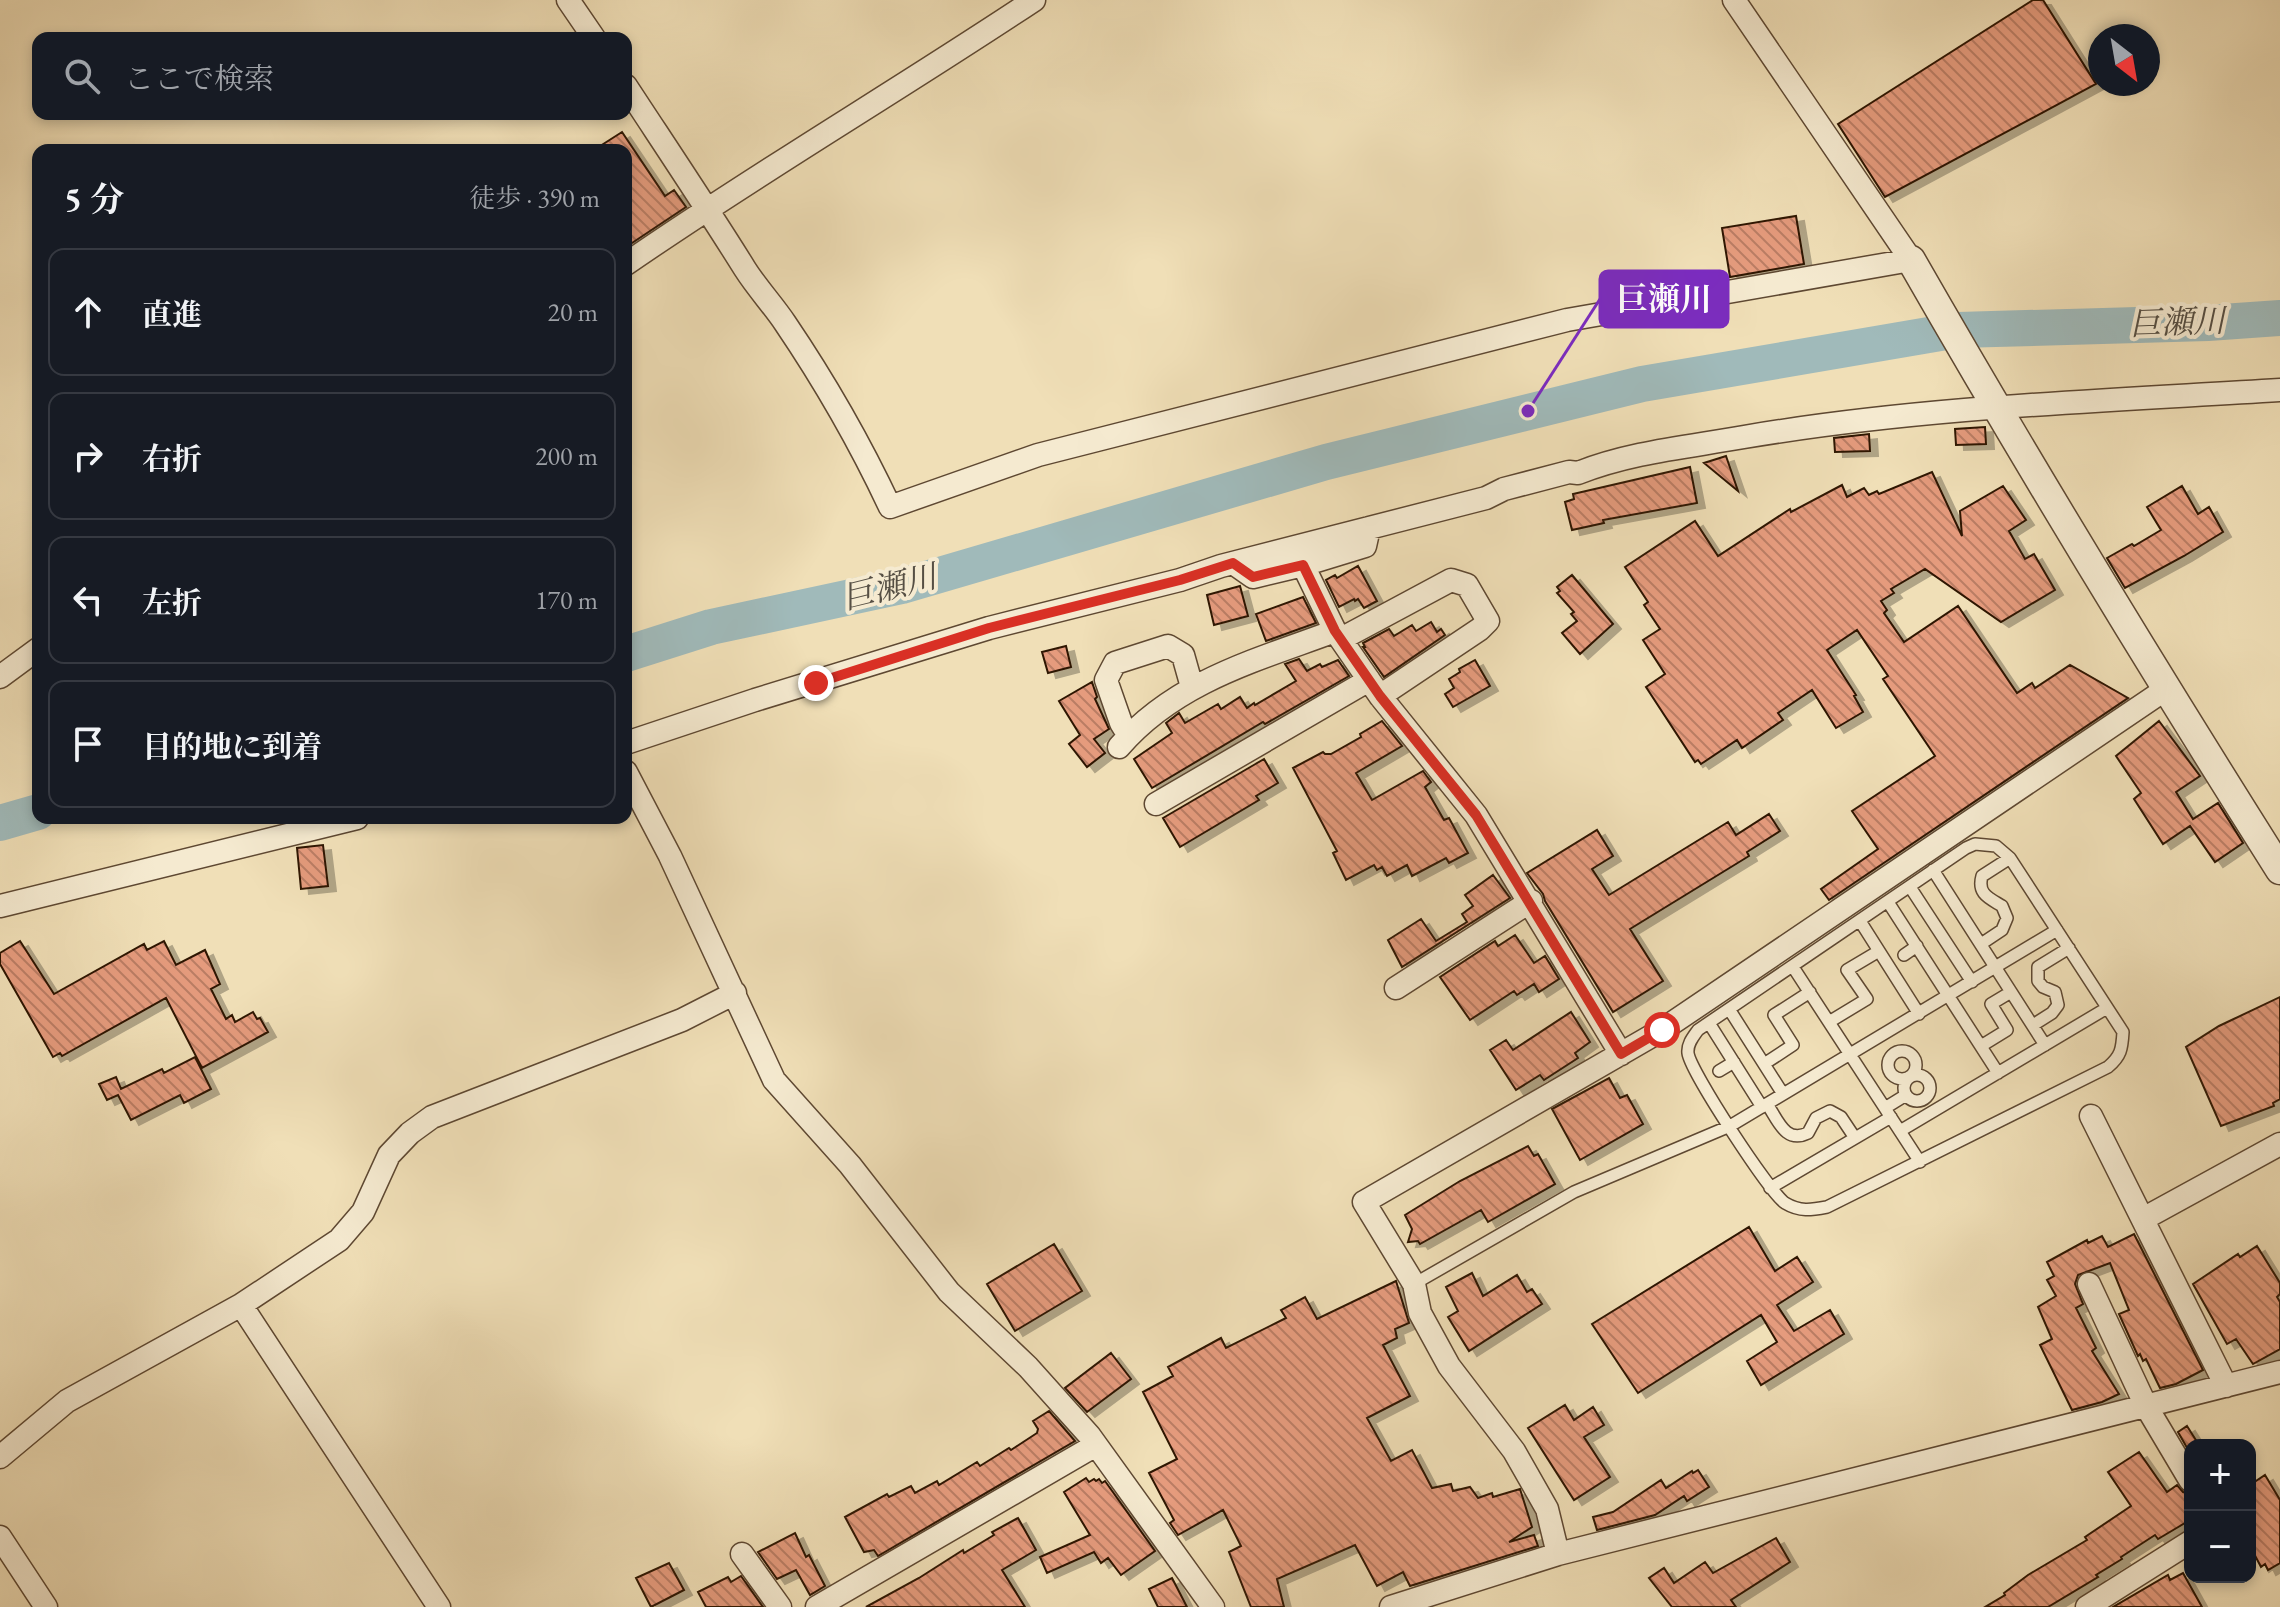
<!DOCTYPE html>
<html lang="ja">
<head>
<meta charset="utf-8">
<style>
	:root { --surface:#171b24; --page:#242831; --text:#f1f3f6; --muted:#9ea1a6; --line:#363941 }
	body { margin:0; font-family:"EB Garamond","Noto Serif JP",serif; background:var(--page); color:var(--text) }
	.controls { position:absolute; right:24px; bottom:24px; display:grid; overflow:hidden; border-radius:16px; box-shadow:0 4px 12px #0003 }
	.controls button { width:72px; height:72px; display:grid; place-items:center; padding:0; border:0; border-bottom:2px solid var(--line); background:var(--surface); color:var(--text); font:40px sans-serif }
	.compass { position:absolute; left:2088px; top:24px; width:72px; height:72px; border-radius:50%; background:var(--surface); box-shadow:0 4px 12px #0003; rotate:149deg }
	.stop { position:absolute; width:24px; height:24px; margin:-18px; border:6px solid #d93025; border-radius:50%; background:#fff }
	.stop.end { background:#d93025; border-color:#fff; box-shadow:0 2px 8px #0008 }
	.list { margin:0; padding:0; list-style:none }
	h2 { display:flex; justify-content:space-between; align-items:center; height:104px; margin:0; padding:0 32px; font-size:34px }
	h2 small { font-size:26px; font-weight:400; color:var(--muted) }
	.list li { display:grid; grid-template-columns:52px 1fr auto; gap:24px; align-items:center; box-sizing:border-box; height:128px; margin:0 16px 16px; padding:0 16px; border:2px solid var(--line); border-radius:16px }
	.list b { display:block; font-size:30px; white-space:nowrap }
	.list em { font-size:26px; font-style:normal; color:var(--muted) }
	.icon { flex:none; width:44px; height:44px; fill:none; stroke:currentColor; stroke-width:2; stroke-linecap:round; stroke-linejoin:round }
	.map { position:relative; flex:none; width:2280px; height:1607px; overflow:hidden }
	.search { position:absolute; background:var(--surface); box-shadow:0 4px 12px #0003; left:32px; top:32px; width:600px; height:88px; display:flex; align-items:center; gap:20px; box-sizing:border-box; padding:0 28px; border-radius:16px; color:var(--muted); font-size:30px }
	.panel { position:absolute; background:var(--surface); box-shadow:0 4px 12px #0003; left:32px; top:144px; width:600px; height:680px; border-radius:16px }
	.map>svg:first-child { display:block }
</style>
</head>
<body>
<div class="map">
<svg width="2280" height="1607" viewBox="0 0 2280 1607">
	<defs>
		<pattern id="building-back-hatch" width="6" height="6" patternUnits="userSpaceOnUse" patternTransform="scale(2)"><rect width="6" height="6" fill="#e59b7d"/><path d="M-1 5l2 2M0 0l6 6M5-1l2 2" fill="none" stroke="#ba7d64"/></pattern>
		<filter id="shadow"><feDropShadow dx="8" dy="5" stdDeviation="0" flood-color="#0004"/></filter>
	</defs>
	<rect width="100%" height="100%" fill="#f0dfb7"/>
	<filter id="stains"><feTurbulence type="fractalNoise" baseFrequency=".0025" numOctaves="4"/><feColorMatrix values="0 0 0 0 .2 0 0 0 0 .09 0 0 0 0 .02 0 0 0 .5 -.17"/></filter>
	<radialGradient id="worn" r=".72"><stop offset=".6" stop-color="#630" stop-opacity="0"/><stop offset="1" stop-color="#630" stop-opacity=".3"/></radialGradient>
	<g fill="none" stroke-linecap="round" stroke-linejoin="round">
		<path stroke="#a0baba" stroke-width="36" d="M626,654L711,627L902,586L1326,462L1642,384L1958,330L2208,323L2280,318
			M0,823L38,812"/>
	</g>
	<path fill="url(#building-back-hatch)" stroke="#2e1505" stroke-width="2" filter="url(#shadow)" d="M2033,0H2043L2096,84L1885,197L1838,124Z
		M622,132L665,196L674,190L686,207L626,247V150H594Z
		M1796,216L1804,264L1730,277L1722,228Z
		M1985,427L1986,444L1956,445L1955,429Z
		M1869,434L1870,451L1835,452L1834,438Z
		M1726,456L1738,491L1704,463Z
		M1690,467L1697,503L1603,520L1604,523L1572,530L1565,502L1574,499L1573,494Z
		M1932,472L1962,536L1960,511L2003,486L2026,520L2009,531L2025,559L2034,554L2055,590L2001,622L1925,569L1891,589L1894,593L1881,601L1887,610L1884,613L1904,642L1958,606L2017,693L2032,683L2035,688L2070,665L2128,698L1829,900L1821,889L1878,849L1852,811L1935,756L1883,679L1888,676L1857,630L1827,650L1856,695L1854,696L1863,712L1836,728L1812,690L1778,713L1783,720L1742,748L1737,740L1701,764L1698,760L1695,762L1646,687L1665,674L1643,640L1660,629L1644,605L1648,602L1625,567L1695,521L1718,556L1790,509L1791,512L1842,485L1847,497L1864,488L1869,495L1877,491L1879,494Z
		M2182,486L2198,514L2209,507L2223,532L2184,556L2125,588L2107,558L2132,544L2134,546L2161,530L2147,507Z
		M1358,566L1377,601L1364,608L1358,599L1355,601L1354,599L1339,607L1326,580L1335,575L1337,578Z
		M1572,575L1613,624L1580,654L1562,633L1577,621L1571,614L1574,612L1557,593L1560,591L1557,587Z
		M1240,586L1248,616L1214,625L1207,595Z
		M1303,597L1316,623L1266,641L1256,614Z
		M1431,622L1437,632L1441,629L1445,635L1384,677L1363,647H1365L1363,643L1389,629L1394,636L1412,625L1416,631Z
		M1066,646L1071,667L1048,673L1042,652Z
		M1299,659L1307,671L1320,664L1322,667L1338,660L1349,676L1265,724L1263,722L1152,788L1134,759L1172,733L1166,723L1179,713L1185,723L1218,704L1221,709L1240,697L1247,708L1254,703L1255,705L1296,681L1285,664Z
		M1475,660L1490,686L1453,707L1445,694L1454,688L1449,679L1460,672L1459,669Z
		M1092,682L1097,697L1095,699L1109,729L1094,739L1105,753L1087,767L1069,744L1080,735L1059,701Z
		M1382,721L1402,746L1356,773L1372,800L1423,771L1431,782L1425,787L1444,820L1449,818L1468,853L1449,863L1446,858L1412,876L1407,865L1387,876L1382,867L1377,870L1374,865L1346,880L1333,853L1337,851L1293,768L1323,752L1325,754H1331L1361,737L1360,734Z
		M2159,721L2200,776L2176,792L2193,819L2218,803L2243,843L2215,862L2190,826L2163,844L2134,799L2141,793L2116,756Z
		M1264,759L1278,783L1256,796L1259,800L1180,847L1163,818Z
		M1769,814L1780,831L1747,852L1749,856L1630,929L1663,981L1613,1012L1545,901L1543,894L1527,873L1597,830L1613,856L1592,869L1609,895L1728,822L1736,835Z
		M323,845L328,886L301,889L297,848Z
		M1493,875L1510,898L1402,967L1388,940L1421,919L1436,941L1467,922L1462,914L1473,906L1465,895Z
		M1515,935L1534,963L1545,956L1559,979L1539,992L1534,984L1517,995L1514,991L1470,1020L1440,977L1495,941L1498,946Z
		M20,941L54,994L144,944L147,950L164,941L176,965L205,950L220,984L211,989L226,1019L232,1015L235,1022L253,1012L257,1019L260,1018L268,1032L202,1068L166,998L62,1056L60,1053L53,1057L0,964V953Z
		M2280,997V1099L2273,1103L2274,1106L2221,1126L2186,1047L2219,1026Z
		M1571,1012L1590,1042L1575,1053L1578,1058L1544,1080L1540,1075L1516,1090L1490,1050L1506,1040L1513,1050Z
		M195,1057L211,1089L184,1103L180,1095L131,1120L118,1095L107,1100L99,1084L116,1077L121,1089L162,1069L164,1073Z
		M1609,1078L1620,1098L1627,1095L1643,1124L1580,1160L1552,1109Z
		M1528,1146L1534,1156L1538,1154L1555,1184L1488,1222L1481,1210L1420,1244L1418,1241L1408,1242L1412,1229L1405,1215L1460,1181Z
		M1749,1227L1775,1271L1797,1257L1813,1282L1777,1305L1794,1331L1830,1310L1844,1334L1761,1385L1747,1361L1777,1342L1761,1315L1638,1393L1592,1324Z
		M2134,1234L2203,1370L2176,1384L2160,1388L2146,1359L2143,1361L2140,1354L2138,1356L2119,1314L2129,1310L2110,1263L2078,1275L2075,1284L2083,1304L2076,1308L2096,1348L2092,1351L2119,1394L2102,1402L2072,1410L2040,1345L2052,1339L2038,1307L2056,1296L2047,1280L2054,1276L2047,1262L2087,1240L2088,1243L2102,1236L2108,1247Z
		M1054,1244L1082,1291L1015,1331L987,1284Z
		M2257,1246L2280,1283V1294L2277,1297L2280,1302V1349L2253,1364L2236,1339L2227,1344L2193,1284L2238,1254L2240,1257Z
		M1472,1273L1483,1296L1517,1275L1527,1292L1532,1289L1542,1304L1469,1351L1448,1317L1458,1311L1446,1287Z
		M1396,1281L1409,1323L1395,1329L1397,1338L1383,1345L1410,1396L1367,1418L1391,1461L1412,1450L1432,1488L1451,1484L1453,1491L1470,1487L1478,1498L1492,1493L1493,1497L1520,1489L1532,1527L1509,1542L1534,1535L1538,1546L1410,1586L1403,1572L1377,1586L1355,1545L1277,1579L1284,1607H1251L1229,1552L1241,1546L1223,1510L1178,1535L1170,1523L1174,1520L1149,1473L1177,1459L1143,1392L1173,1376L1168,1367L1221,1338L1226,1348L1286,1318L1281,1310L1305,1297L1317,1319Z
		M1111,1353L1131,1379L1087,1412L1065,1388Z
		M1565,1405L1574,1420L1593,1407L1604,1425L1584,1437L1610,1477L1574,1500L1528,1428Z
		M1049,1411L1075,1441L878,1556L874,1550L864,1552L845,1517L887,1494L889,1497L911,1486L915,1493L937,1481L939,1485L977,1462L980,1466L1009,1448L1011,1450L1037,1433L1038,1429L1033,1421Z
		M2187,1426L2199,1445H2190V1453L2178,1432Z
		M2139,1452L2167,1492L2177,1485L2183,1492L2190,1494V1520L2158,1539L2155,1535L2121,1557L2122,1559L2096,1575L2098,1577L2048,1607H1985L2005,1595L2004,1593L2028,1575L2087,1540L2085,1537L2131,1506L2108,1472Z
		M1698,1470L1709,1487L1687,1501L1684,1496L1655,1515L1597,1530L1593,1517L1613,1512L1661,1480L1666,1488L1692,1471L1693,1473Z
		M2265,1475L2280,1500V1563L2268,1570L2265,1564L2261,1567L2250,1546V1485Z
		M1086,1478L1089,1482L1094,1479L1096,1481L1099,1479L1102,1483L1105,1481L1155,1551L1121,1575L1108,1558L1101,1563L1094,1552L1047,1573L1040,1557L1090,1535L1064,1492Z
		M1018,1518L1036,1550L1002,1570L1025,1607H866L919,1578L963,1550L964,1553L994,1535L992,1532Z
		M795,1533L806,1557L809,1555L825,1586L810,1595L796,1570L777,1579L758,1552Z
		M1776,1538L1790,1562L1731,1600L1736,1607H1672L1649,1578L1664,1568L1674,1583L1705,1562L1713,1573Z
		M669,1563L684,1590L651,1607L636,1578Z
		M2183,1573L2202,1607H2113L2168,1575L2170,1580Z
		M741,1576L763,1607H706L698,1592L728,1577L731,1582Z
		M1172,1578L1187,1607H1158L1149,1589Z"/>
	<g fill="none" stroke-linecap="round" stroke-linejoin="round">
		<g stroke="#5e4832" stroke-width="14">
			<path id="service" d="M1975,844L1996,846L2010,858L2123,1032C2122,1049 2121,1056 2108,1067L1827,1207C1811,1210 1800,1212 1785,1203C1770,1193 1690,1071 1688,1053C1687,1044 1693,1037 1698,1030L1966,848Z
				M1933,870L2045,1045
				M1910,887L1972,982
				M1888,902L1998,1073
				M1860,921L1919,1014
				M1981,944L2002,930L2007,918L2002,906C1989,898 1977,894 1982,876L2010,858
				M1904,955L1917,946
				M1793,967L1920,1162
				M1729,1009L1783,1094
				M1829,1022L1867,999L1847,970L1879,951
				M1709,1023L1762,1107
				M2033,1025L2052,1013L2058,1005L2055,992L2043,987L2038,981V967L2069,948
				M1981,1046L2007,1030L1991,1004L2011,992
				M1888 1065a14 14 0 1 1 28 0a14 14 0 1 1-28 0Z
				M1764,1064L1793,1045L1774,1015L1810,992
				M1719,1071L1734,1062
				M1904 1088a13 13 0 1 1 26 0a13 13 0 1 1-26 0Z
				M1767,1104C1778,1120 1785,1144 1808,1133L1816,1118L1830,1111L1841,1117L1855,1138
				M1885,1108L1906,1095
				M1900,1131L2107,1008
				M1770,1188L1891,1117
				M1414,1284L1574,1192L1730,1126L2057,930"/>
		</g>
		<g stroke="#5e4832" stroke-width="25">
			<path id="minor" d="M568,0L594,38
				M626,86C666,147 707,208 745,269C757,288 773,305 785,323C825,382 860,443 890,507L1038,455L1567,320L1911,260L1734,0
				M626,264C759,172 899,90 1034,0
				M1233,563L1253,577L1303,565L1335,631L1380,696L1476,815L1621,1054
				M1303,565L1365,546L1369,528
				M1341,639L1451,580L1467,585L1488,621L1480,629L1380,696
				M0,677L38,649
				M1129,736L1121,723L1106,680L1115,663L1168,646L1183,655L1192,687
				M626,743L755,700L989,628L1180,580L1221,566L1486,498L1504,489L1569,472L1578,473C1631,452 1688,447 1744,437C1921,407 2101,401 2280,390
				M1119,747C1176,681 1257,660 1335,631
				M626,772L670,856L774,1080L850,1165L949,1292L1028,1367L1089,1435L1213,1607
				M1156,804L1369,680
				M0,906L357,818
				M1396,988L1531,901
				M2091,1116L2226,1386
				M2143,1219L2280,1144
				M2089,1284L2146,1406L2190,1480
				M241,1305L339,1240L363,1212L389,1155L410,1133L432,1117L682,1020L735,993
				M0,1457L67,1401L241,1305L439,1607
				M0,1537L46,1607
				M742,1554L780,1607
				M1558,1554L1547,1509L1514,1451L1449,1366L1420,1313L1414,1284L1364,1202L1662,1030L2166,689
				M817,1607L1096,1445
				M1391,1607L1558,1554L2280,1372
				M2087,1607L2190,1542"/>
		</g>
		<g stroke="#5e4832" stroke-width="31">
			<path id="tertiary" d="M1911,260C2029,466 2153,669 2280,870"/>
		</g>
		<use href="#service" stroke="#f5ead0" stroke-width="11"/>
		<use href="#minor" stroke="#f5ead0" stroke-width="22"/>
		<use href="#tertiary" stroke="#f5ead0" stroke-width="28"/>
	</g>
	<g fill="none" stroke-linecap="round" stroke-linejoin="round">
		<path stroke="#d93025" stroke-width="10" d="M816,683L989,628L1180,580L1233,563L1253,577L1303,565L1335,631L1380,696L1476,815L1621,1054L1662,1030"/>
	</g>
	<g text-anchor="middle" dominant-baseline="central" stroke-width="8" stroke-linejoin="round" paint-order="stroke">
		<g font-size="32" font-style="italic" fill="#564f44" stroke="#f5ead0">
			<text transform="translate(2177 322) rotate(-2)">巨瀬川</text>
			<text transform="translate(889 587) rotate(-14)">巨瀬川</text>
		</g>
	</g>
	<path fill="none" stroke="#7b2cbf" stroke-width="3" d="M1528 411L1600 299"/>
	<circle fill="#7b2cbf" stroke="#f5ead0" stroke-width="3" cx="1528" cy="411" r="8"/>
	<rect fill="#7b2cbf" stroke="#7b2cbf" stroke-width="3" x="1600" y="271" width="128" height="56" rx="8"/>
	<g font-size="32" text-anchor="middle" font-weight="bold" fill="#fff">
		<text x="1664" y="310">巨瀬川</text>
	</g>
	<rect width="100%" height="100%" filter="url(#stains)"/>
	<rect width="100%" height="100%" fill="url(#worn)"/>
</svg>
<div class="controls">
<button>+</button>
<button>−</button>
</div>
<svg class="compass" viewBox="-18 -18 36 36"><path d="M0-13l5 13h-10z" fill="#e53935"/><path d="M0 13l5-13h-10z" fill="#9ea1a6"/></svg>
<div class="stop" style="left:1662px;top:1030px"></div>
<div class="stop end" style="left:816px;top:683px"></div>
<div class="search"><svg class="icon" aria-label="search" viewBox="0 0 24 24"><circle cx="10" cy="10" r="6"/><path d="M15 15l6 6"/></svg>ここで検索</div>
<section class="panel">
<h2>5 分<small>徒歩 · 390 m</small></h2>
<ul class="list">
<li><svg class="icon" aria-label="ahead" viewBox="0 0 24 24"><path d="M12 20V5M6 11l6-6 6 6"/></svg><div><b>直進</b></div><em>20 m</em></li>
<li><svg class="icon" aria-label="right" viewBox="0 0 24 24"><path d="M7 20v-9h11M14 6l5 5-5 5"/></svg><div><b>右折</b></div><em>200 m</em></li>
<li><svg class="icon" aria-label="left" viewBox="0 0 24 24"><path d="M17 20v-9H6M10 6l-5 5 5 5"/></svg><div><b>左折</b></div><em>170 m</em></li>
<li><svg class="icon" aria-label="arrive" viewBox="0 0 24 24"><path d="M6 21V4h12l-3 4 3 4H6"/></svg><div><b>目的地に到着</b></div></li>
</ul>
</section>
</div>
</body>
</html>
